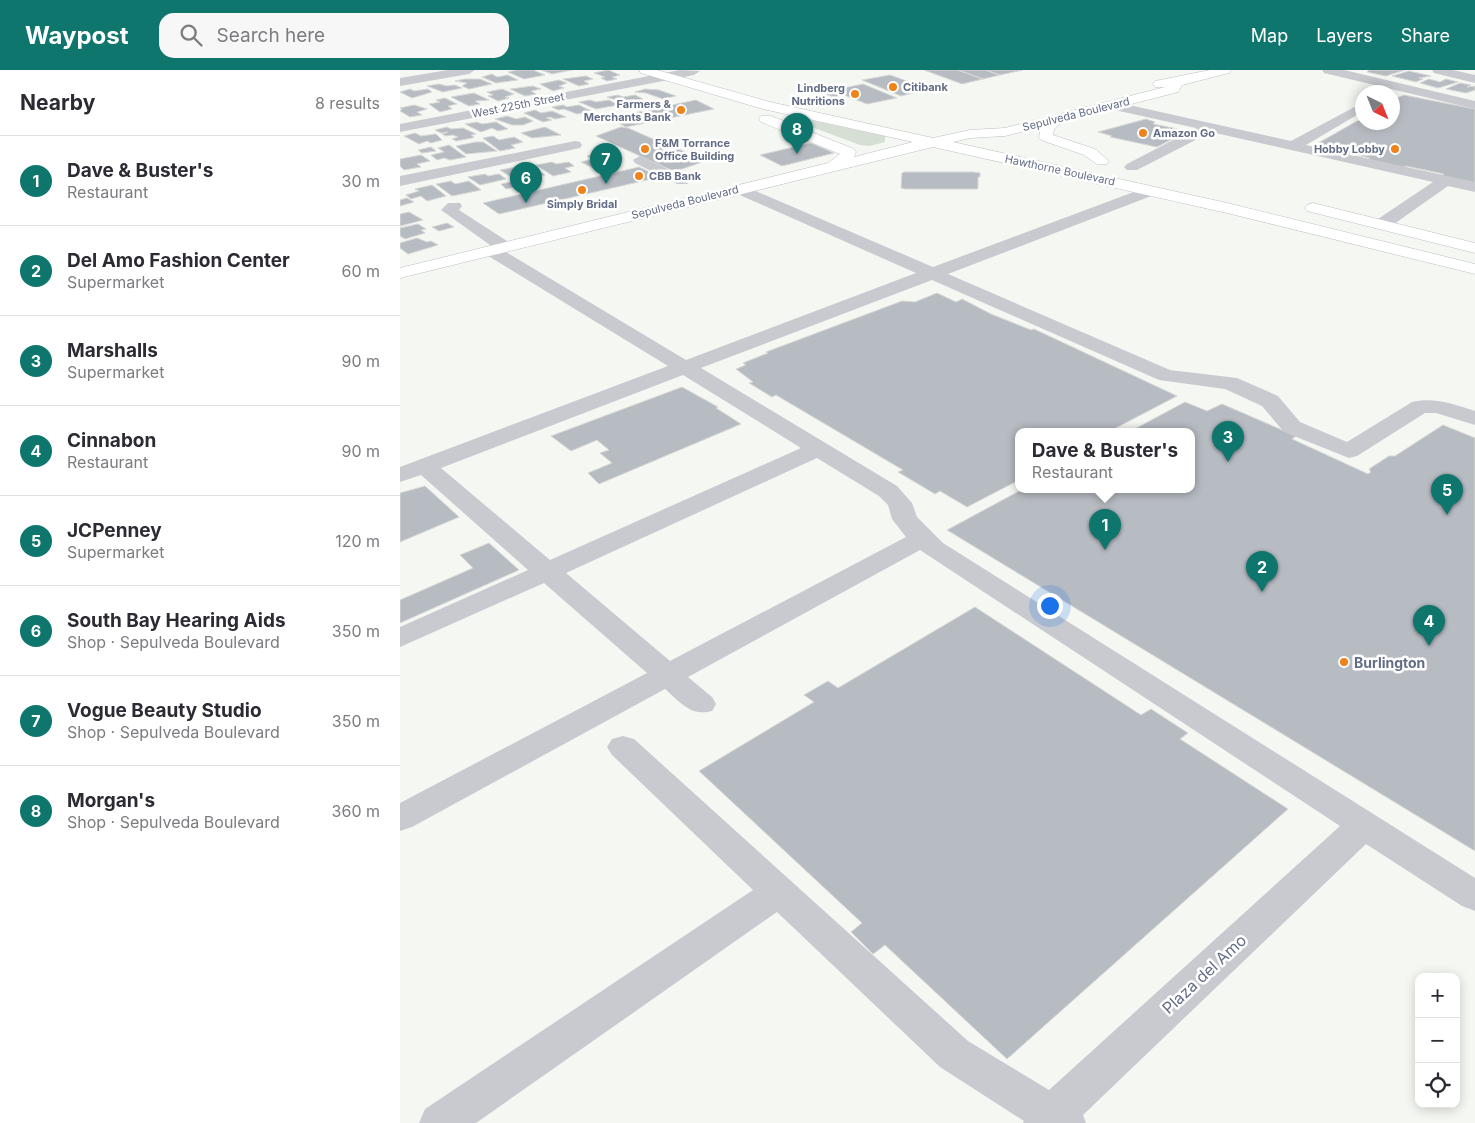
<!DOCTYPE html>
<html lang="en">
<head>
<meta charset="utf-8">
<style>
	:root { --surface:#fff; --page:#f7f7f7; --text:#2b2b33; --muted:#7c7c81; --line:#e1e1e2; --accent:#0f766e }
	body { margin:0; font-family:Inter,sans-serif; background:var(--page); color:var(--text) }
	.controls { position:absolute; right:15px; bottom:15px; display:grid; overflow:hidden; border-radius:10px; box-shadow:0 2px 12px #0003 }
	.controls button { width:45px; height:45px; display:grid; place-items:center; padding:0; border:0; border-bottom:1px solid var(--line); background:var(--surface); color:var(--text); font:25px sans-serif }
	.compass { position:absolute; left:955px; top:15px; width:45px; height:45px; border-radius:50%; background:var(--surface); box-shadow:0 2px 12px #0003; rotate:137deg }
	.you { position:absolute; left:649px; top:535px; width:18px; height:18px; margin:-12px; border:4px solid #fff; border-radius:50%; background:#1a73e8; box-shadow:0 0 0 8px #1a73e833 }
	.badge { display:grid; place-items:center; width:32px; height:32px; border-radius:50%; background:var(--accent); color:#fff; font-size:16px; font-weight:700 }
	.pin { position:absolute; translate:-50% -41px; filter:drop-shadow(0 1px 2px #0008) }
	.pin::after { content:''; position:absolute; top:26px; width:18px; height:15px; background:inherit; clip-path:polygon(0 0,100% 0,50% 100%) }
	.popup { position:absolute; left:615px; top:358px; width:180px; height:65px; box-sizing:border-box; display:grid; place-content:center; border-radius:10px; background:var(--surface); filter:drop-shadow(0 1px 4px #0005); font-size:16px; white-space:nowrap; color:var(--muted) }
	.popup b { font-size:19px; color:var(--text) }
	.popup::after { content:''; position:absolute; left:50%; top:100%; margin-left:-10px; border:10px solid transparent; border-top-color:var(--surface) }
	.list { margin:0; padding:0; list-style:none }
	h2 { display:flex; justify-content:space-between; align-items:center; height:65px; margin:0; padding:0 20px; font-size:21px }
	h2 small { font-size:16px; font-weight:400; color:var(--muted) }
	.list li { display:grid; grid-template-columns:32px 1fr auto; gap:15px; align-items:center; box-sizing:border-box; height:90px; padding:0 20px; border-top:1px solid var(--line) }
	.list b { display:block; font-size:19px; white-space:nowrap }
	.list p { margin:0; font-size:16px; white-space:nowrap; color:var(--muted) }
	.list em { font-size:16px; font-style:normal; color:var(--muted) }
	.icon { flex:none; width:28px; height:28px; fill:none; stroke:currentColor; stroke-width:2; stroke-linecap:round; stroke-linejoin:round }
	.map { position:relative; flex:none; width:1075px; height:1053px; overflow:hidden }
	header { display:flex; align-items:center; gap:30px; box-sizing:border-box; height:70px; padding:0 25px; background:var(--accent); color:#fff }
	header strong { font-size:24px }
	nav { display:flex; gap:28px; margin-inline-start:auto; font-size:18px }
	.search { width:350px; height:45px; background:var(--page); display:flex; align-items:center; gap:12px; box-sizing:border-box; padding:0 18px; border-radius:15px; color:var(--muted); font-size:19px }
	main { display:flex }
	aside { flex:1; background:var(--surface) }
	.map>svg:first-child { display:block }
</style>
</head>
<body>
<header>
<strong>Waypost</strong>
<div class="search"><svg class="icon" aria-label="search" viewBox="0 0 24 24"><circle cx="10" cy="10" r="6"/><path d="M15 15l6 6"/></svg>Search here</div>
<nav><a>Map</a><a>Layers</a><a>Share</a></nav>
</header>
<main>
<aside>
<h2>Nearby<small>8 results</small></h2>
<ul class="list">
<li><span class="badge">1</span><div><b>Dave &amp; Buster's</b><p>Restaurant</p></div><em>30 m</em></li>
<li><span class="badge">2</span><div><b>Del Amo Fashion Center</b><p>Supermarket</p></div><em>60 m</em></li>
<li><span class="badge">3</span><div><b>Marshalls</b><p>Supermarket</p></div><em>90 m</em></li>
<li><span class="badge">4</span><div><b>Cinnabon</b><p>Restaurant</p></div><em>90 m</em></li>
<li><span class="badge">5</span><div><b>JCPenney</b><p>Supermarket</p></div><em>120 m</em></li>
<li><span class="badge">6</span><div><b>South Bay Hearing Aids</b><p>Shop · Sepulveda Boulevard</p></div><em>350 m</em></li>
<li><span class="badge">7</span><div><b>Vogue Beauty Studio</b><p>Shop · Sepulveda Boulevard</p></div><em>350 m</em></li>
<li><span class="badge">8</span><div><b>Morgan's</b><p>Shop · Sepulveda Boulevard</p></div><em>360 m</em></li>
</ul>
</aside>
<div class="map">
<svg width="1075" height="1053" viewBox="0 0 1075 1053">
	<rect width="100%" height="100%" fill="#f5f7f3"/>
	<path fill="#d5dfd3" d="M390,46L485,66V72L470,76L460,75L385,47Z"/>
	<path fill="#b7bbc2" stroke="#d7d8d5" d="M117,0H133L145,5L124,9L108,2Z
		M141,0H172L152,4Z
		M208,0L220,5L212,7L217,9L207,11L201,8L205,7L194,3Z
		M524,0H558L583,9L562,14Z
		M558,0H585L600,5L583,9Z
		M585,0H623L600,5Z
		M969,0H1005L986,6L967,2Z
		M1009,1L1031,6L1019,8L1023,9L1016,12L992,6Z
		M92,4L97,7L108,5L118,10L96,13L82,7Z
		M490,5L529,19L501,26L462,10Z
		M186,6L193,9L184,11L189,14L179,16L163,9Z
		M65,9H80L92,14L69,19L62,16L67,13L55,11Z
		M1029,9L1040,12L1046,9L1058,12L1038,18L1020,13Z
		M159,10L167,13L159,16L164,18L153,21L140,14Z
		M1060,13L1071,15L1067,17L1075,16V20L1066,23L1046,19Z
		M39,14L47,16L55,15L62,18L43,22L27,16Z
		M463,14L497,28L467,34L444,25L433,27L418,21L429,19L434,20Z
		M133,16L141,19L131,21L136,24L125,26L110,19Z
		M10,19L14,21L28,19L32,22L12,28L0,22Z
		M102,19L114,24L105,27L109,28L98,31L88,26L93,25L87,22Z
		M245,19L259,20L276,26L263,29L246,23L235,22Z
		M74,23L89,30L75,31L80,34L69,36L51,27Z
		M218,25L223,27L235,25L243,29L225,33L207,27Z
		M1004,25L1075,39V114L1041,106L1044,104L1006,96L1003,98L967,90L970,88L913,76L957,51L962,50V52H992V30Z
		M45,28L57,34L48,36L52,39L40,42L29,34L40,32L36,30Z
		M190,30L196,32L209,30L218,35L196,39L179,32Z
		M296,30L314,39L226,57L210,48Z
		M14,35L27,39L17,42L22,45L10,47L0,41L2,39L0,38Z
		M163,35L167,37L179,35L191,41L177,44L164,39L158,40L152,37Z
		M135,40L141,43L152,41L166,47L155,49L150,47L146,48L152,50L143,52L124,43Z
		M107,46L116,49L125,47L133,51L123,55H112L95,49Z
		M746,49L755,52L753,54L788,61L757,77L710,67L712,66L698,62Z
		M77,52L82,54L96,52L108,59L98,61L92,58L81,62L65,54Z
		M47,57L51,59L63,58L76,64L71,65L74,67L72,68L56,71L52,69L58,67L53,65L46,66L42,64L48,62L41,63L35,60Z
		M145,57L161,65L132,68L121,63Z
		M221,57L228,58L262,73L252,75L255,76L267,73L274,76L262,79L265,81L276,78L305,91L282,99L271,100L196,66Z
		M15,63L21,66L36,64L42,70L31,73L27,71L19,74L4,66Z
		M93,66L99,70L114,67L123,72L111,75L115,78L100,81L83,68Z
		M76,72H83L97,81L66,84L56,76Z
		M411,73L434,83L382,96L360,85Z
		M49,75L66,87L50,90L44,88L37,90L31,85L44,82L38,78Z
		M31,77L36,81L22,83L18,80Z
		M200,83L218,91L193,98L181,92L192,89L187,86Z
		M21,85L30,91L17,94L21,97L4,100L0,96V89Z
		M152,92L156,94L169,92L174,96L165,98L171,102L153,106L136,95Z
		M116,97L120,100L133,97L145,105L124,110L120,107L114,109L100,100Z
		M239,97L260,107L99,144L83,133Z
		M504,102H573L580,103V107H578V118L577,119H505L501,118L502,103Z
		M85,104L88,106L99,104L106,109L80,115L68,107Z
		M51,111L55,114L69,111L81,120L52,126L36,114Z
		M115,111L120,116L106,119L101,114Z
		M32,115L46,126L27,131L21,126L11,129L6,125L19,121L15,119Z
		M7,128L14,132L0,136V130Z
		M9,142L23,150L0,156V144Z
		M47,153L54,157L39,161L32,157Z
		M18,154L26,159L21,160L25,163L5,169L0,166V158Z
		M17,168L27,172L31,171L38,175L8,184L0,178V173Z
		M537,223L556,232L562,229L591,244L631,260L634,259L777,326L710,361H619V410L567,437L540,421L535,424L498,402L503,400L376,325L372,327L349,313L353,312L336,299L346,295L343,293L368,283L366,282L502,231L515,232Z
		M282,317L318,337L316,338L341,354L199,414L188,403L212,393L200,383L209,380L197,370L171,381L151,366Z
		M785,332L807,341L822,334L896,366L892,369L968,404L971,402L969,399L989,386H995L1043,355L1075,368V781L547,460L623,419H791V361H731Z
		M25,416L59,447L0,472V423Z
		M89,473L119,500L0,553V530L73,498L60,485Z
		M575,537L741,645L751,639L788,663L780,669L888,739L607,989L485,875L473,884L451,862L462,853L299,701L414,632L404,625L428,611L438,618Z"/>
	<g fill="none" stroke-linecap="round" stroke-linejoin="round">
		<g stroke="#bdbfc4" stroke-width="1">
			<path id="major" d="M239,0H257L370,32L533,68L570,60L605,58L765,17H755L753,14L755,11L810,0H831L829,3L782,15L778,22L662,52L654,59L653,65L695,79L709,91L707,94H697L684,85L641,70L639,67L641,57L605,66L570,68L553,72L827,133L1075,194V204L827,143L533,77L0,208V198L428,93L440,84L361,52L359,49L361,46H371L454,79L456,82L454,87L513,72L363,39L241,3Z
				M913,133L1075,173V183L907,141L905,138L907,135Z"/>
		</g>
		<path fill="#c9cacf" fill-rule="evenodd" d="M48,0H75L69,4L0,16V8Z
			M280,0L300,1L294,5L0,62V54Z
			M922,0H944L1075,31V39L924,3Z
			M1032,0H1053L1075,5V13L1034,3Z
			M711,31L891,71L962,33V42L906,75L1075,112V122L1048,116L987,159H975L973,155L975,151L1033,112L811,62L737,100H727L724,97L727,94L796,58L706,38L704,35Z
			M175,71L180,72L182,75L180,78L0,116V106Z
			M240,86L287,108L290,111L287,114H277L235,93L233,90Z
			M339,114L533,197L747,117H759L761,120L759,123L548,204L770,300L837,308L878,326L900,352L947,372L1012,332C1035,327 1053,334 1075,341V355L1036,343H1025L957,386L949,388L884,362L862,336L825,319L759,310L532,210L301,298L497,416L512,433L517,447L543,473L1075,808V841L1062,836L966,774L683,1045L686,1053H623L624,1051L540,997L377,842L76,1053H19L25,1039L353,820L212,685L207,677L212,669L223,666L234,669L568,971L649,1020L940,756L520,480L288,607L312,627L316,634L312,641C291,647 280,632 265,619L12,757L0,761V733L247,603L144,513L0,577V557L128,500L21,405L0,412V397L268,296L85,184L82,180L90,175L41,140L48,133H60L62,136L59,140L110,173L113,177L106,182L286,290L516,203L333,122L331,119L333,116ZM283,305L401,378L150,490L41,398ZM417,388L479,426L488,435L492,449L506,467L270,591L166,503Z"/>
		<use href="#major" fill="#fff" fill-rule="evenodd"/>
	</g>
	<g fill="#ef831a" stroke="#fff" stroke-width="2">
		<circle cx="493" cy="17" r="5"/>
		<circle cx="455" cy="24" r="5"/>
		<circle cx="281" cy="40" r="5"/>
		<circle cx="743" cy="63" r="5"/>
		<circle cx="245" cy="79" r="5"/>
		<circle cx="995" cy="79" r="5"/>
		<circle cx="239" cy="106" r="5"/>
		<circle cx="182" cy="120" r="5"/>
		<circle cx="944" cy="592" r="5"/>
	</g>
	<g text-anchor="middle" dominant-baseline="central" stroke-width="5" stroke-linejoin="round" paint-order="stroke">
		<g font-size="11" font-weight="bold" fill="#636d86" stroke="#fff" text-anchor="start">
			<text x="503" y="17">Citibank</text>
			<text x="445" y="18" text-anchor="end">Lindberg<tspan x="445" dy="13">Nutritions</tspan></text>
			<text x="271" y="34" text-anchor="end">Farmers &amp;<tspan x="271" dy="13">Merchants Bank</tspan></text>
			<text x="753" y="63">Amazon Go</text>
			<text x="255" y="73">F&amp;M Torrance<tspan x="255" dy="13">Office Building</tspan></text>
			<text x="985" y="79" text-anchor="end">Hobby Lobby</text>
			<text x="249" y="106">CBB Bank</text>
			<text x="182" y="134" text-anchor="middle">Simply Bridal</text>
		</g>
		<g font-size="11" fill="#636d86" stroke="#fff">
			<text transform="translate(118 35) rotate(-11)">West 225th Street</text>
			<text transform="translate(676 44) rotate(-14)">Sepulveda Boulevard</text>
			<text transform="translate(660 100) rotate(12)">Hawthorne Boulevard</text>
			<text transform="translate(285 132) rotate(-14)">Sepulveda Boulevard</text>
		</g>
		<g font-size="14" font-weight="bold" fill="#636d86" stroke="#fff" text-anchor="start">
			<text x="954" y="592">Burlington</text>
		</g>
		<g font-size="16" fill="#636d86" stroke="#fff">
			<text transform="translate(804 904) rotate(-43)">Plaza del Amo</text>
		</g>
	</g>
</svg>
<div class="controls">
<button>+</button>
<button>−</button>
<button><svg class="icon" aria-label="locate" viewBox="0 0 24 24"><circle cx="12" cy="12" r="6"/><path d="M12 2v4M12 18v4M2 12h4M18 12h4"/></svg></button>
</div>
<svg class="compass" viewBox="-18 -18 36 36"><path d="M0-13l5 13h-10z" fill="#e53935"/><path d="M0 13l5-13h-10z" fill="#7c7c81"/></svg>
<div class="you"></div>
<div class="pin badge" style="left:705px;top:480px">1</div>
<div class="popup"><b>Dave &amp; Buster's</b>Restaurant</div>
<div class="pin badge" style="left:862px;top:522px">2</div>
<div class="pin badge" style="left:828px;top:392px">3</div>
<div class="pin badge" style="left:1029px;top:576px">4</div>
<div class="pin badge" style="left:1047px;top:445px">5</div>
<div class="pin badge" style="left:126px;top:133px">6</div>
<div class="pin badge" style="left:206px;top:114px">7</div>
<div class="pin badge" style="left:397px;top:84px">8</div>
</div>
</main>
</body>
</html>
